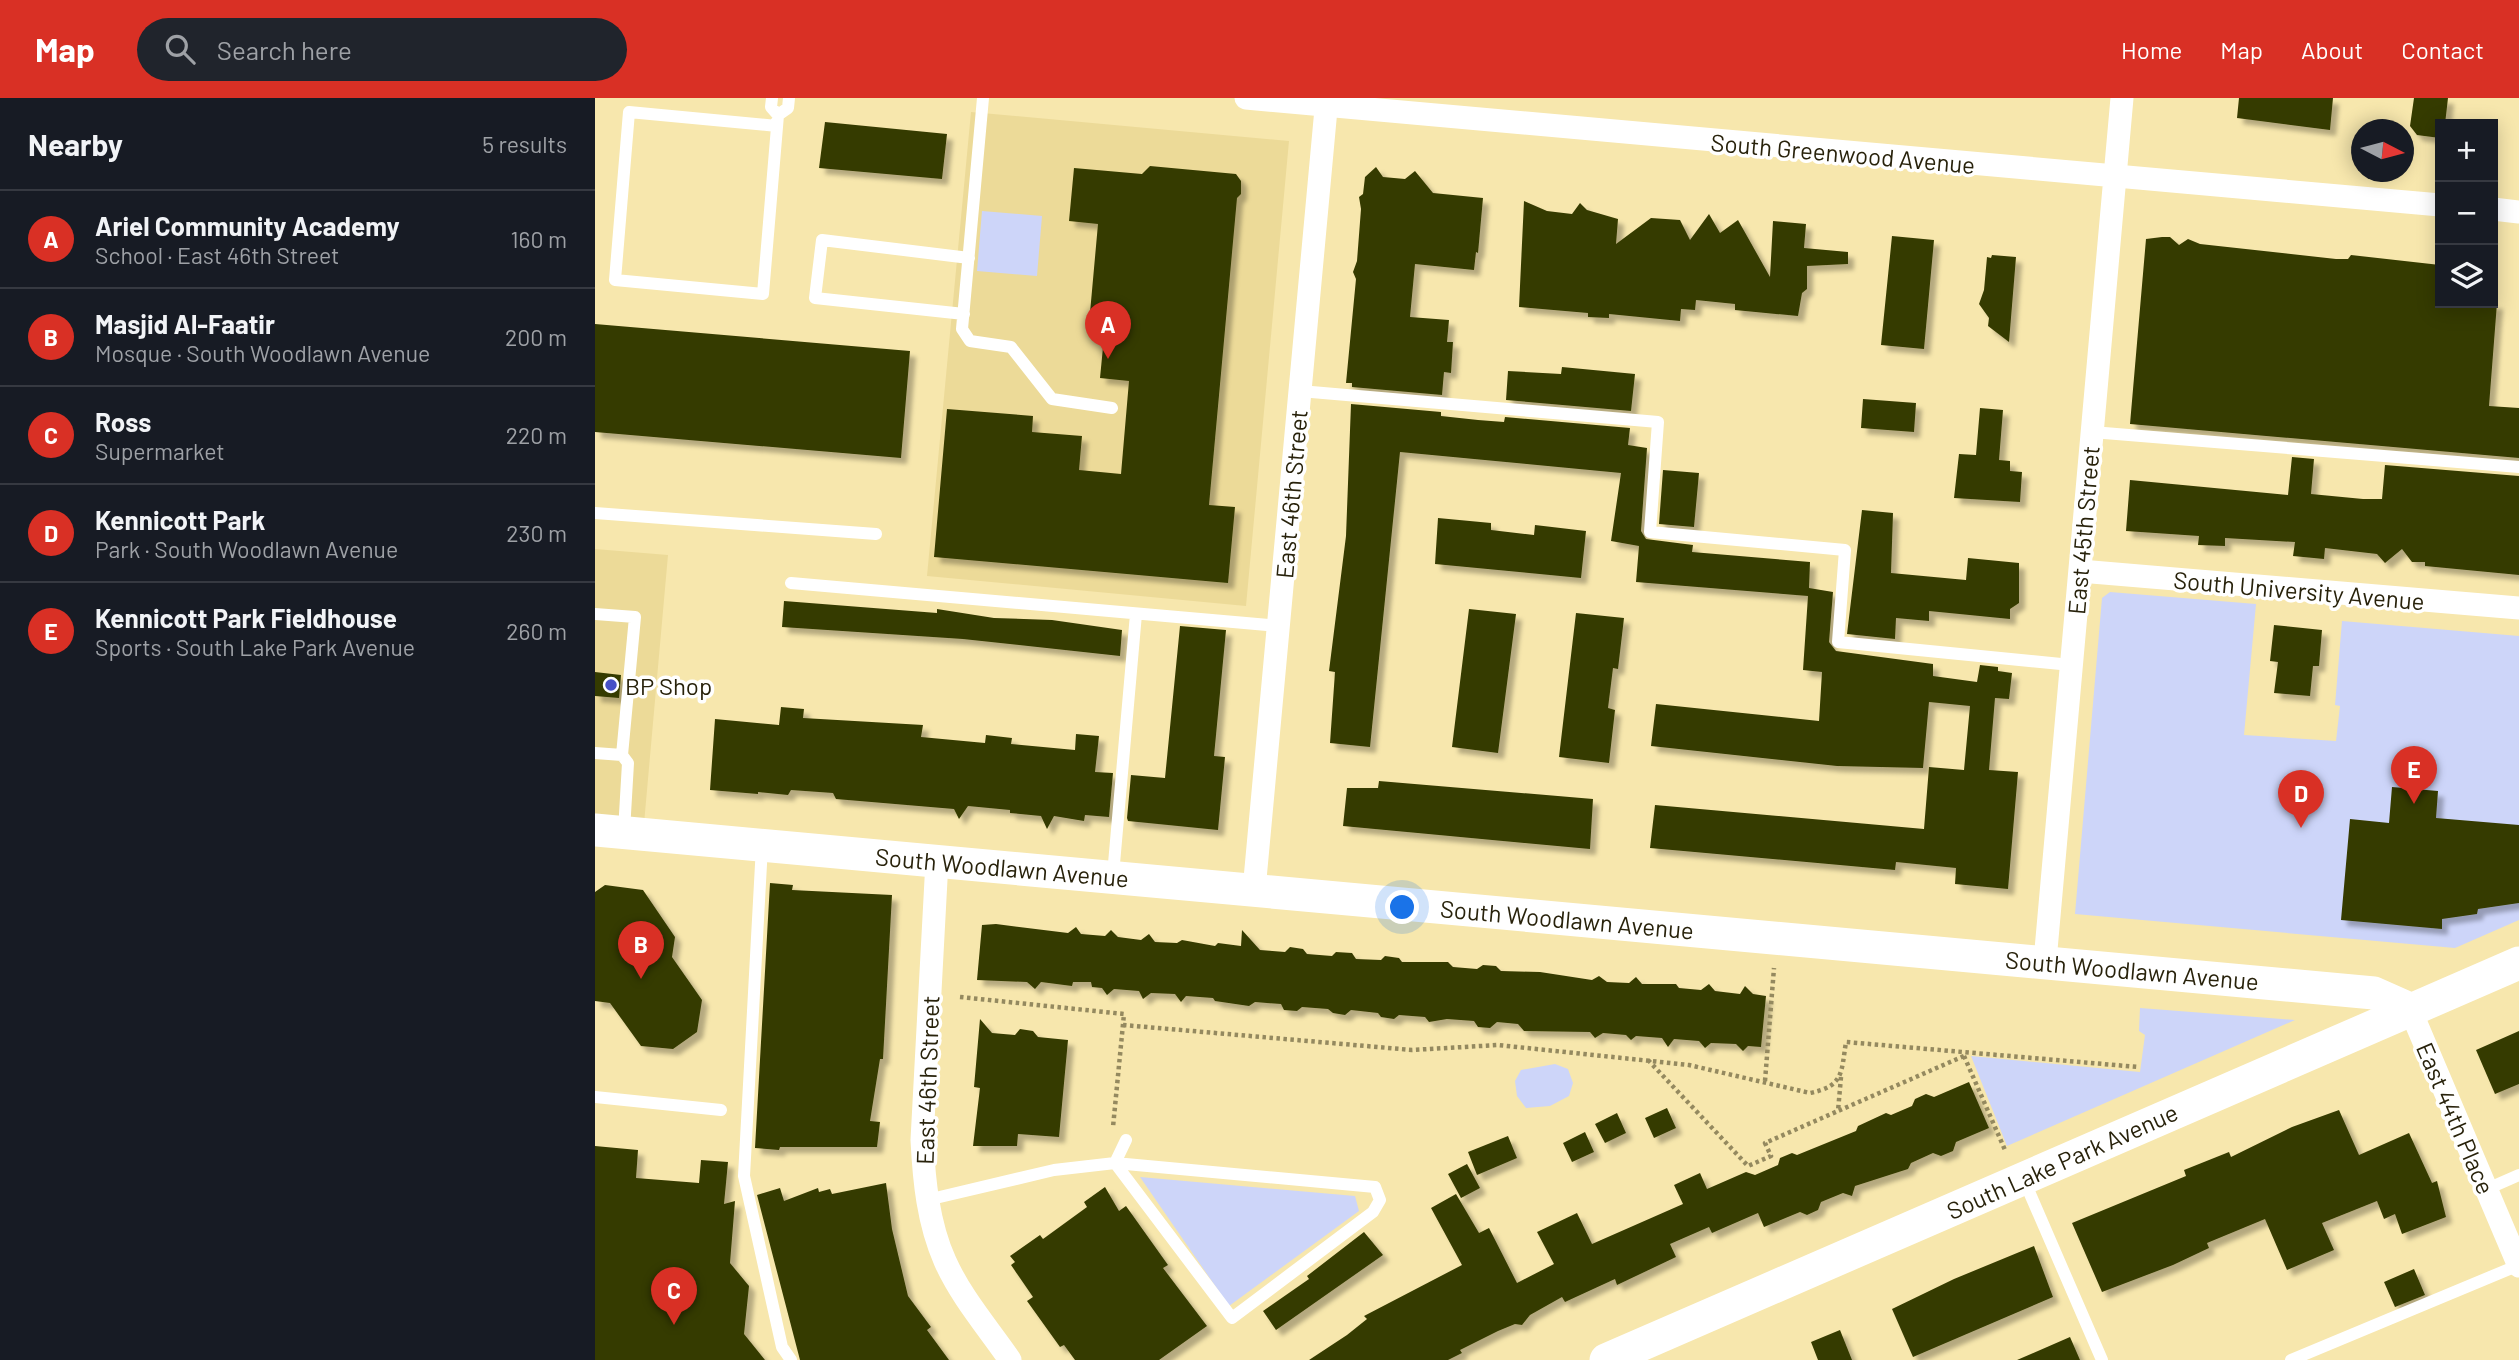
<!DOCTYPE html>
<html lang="en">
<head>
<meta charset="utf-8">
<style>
	:root { --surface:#171b24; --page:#20242c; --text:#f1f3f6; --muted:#9ea1a6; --line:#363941; --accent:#d93025 }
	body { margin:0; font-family:Barlow,sans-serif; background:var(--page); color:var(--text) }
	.controls { position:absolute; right:21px; top:21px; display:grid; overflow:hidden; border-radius:0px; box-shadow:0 4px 18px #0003 }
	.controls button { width:63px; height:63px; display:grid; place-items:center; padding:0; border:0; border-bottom:2px solid var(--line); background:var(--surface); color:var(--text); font:35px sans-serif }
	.compass { position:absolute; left:1756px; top:21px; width:63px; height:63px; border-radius:50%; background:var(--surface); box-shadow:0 4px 18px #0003; rotate:96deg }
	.you { position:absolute; left:808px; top:810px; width:24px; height:24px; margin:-18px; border:5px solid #fff; border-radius:50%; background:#1a73e8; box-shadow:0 0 0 10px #1a73e833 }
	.badge { display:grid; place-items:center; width:46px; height:46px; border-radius:50%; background:var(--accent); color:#fff; font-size:23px; font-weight:700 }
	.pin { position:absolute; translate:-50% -58px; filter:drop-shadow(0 2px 4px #0008) }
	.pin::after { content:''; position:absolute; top:37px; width:24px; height:21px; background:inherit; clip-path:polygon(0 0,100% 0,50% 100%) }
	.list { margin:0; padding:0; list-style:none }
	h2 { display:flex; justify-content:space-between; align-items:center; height:91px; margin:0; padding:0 28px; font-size:30px }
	h2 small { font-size:23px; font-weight:400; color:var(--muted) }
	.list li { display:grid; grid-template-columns:46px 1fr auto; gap:21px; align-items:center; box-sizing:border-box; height:98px; padding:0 28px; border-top:2px solid var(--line) }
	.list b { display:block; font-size:26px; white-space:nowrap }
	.list p { margin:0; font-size:23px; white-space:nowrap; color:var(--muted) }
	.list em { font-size:23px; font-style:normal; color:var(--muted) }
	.icon { flex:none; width:38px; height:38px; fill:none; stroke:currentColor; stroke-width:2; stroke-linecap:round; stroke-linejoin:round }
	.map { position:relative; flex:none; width:1924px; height:1262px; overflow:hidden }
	header { display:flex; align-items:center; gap:42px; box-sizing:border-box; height:98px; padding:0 35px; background:var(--accent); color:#fff }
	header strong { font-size:33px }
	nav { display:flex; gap:38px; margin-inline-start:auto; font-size:24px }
	.search { width:490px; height:63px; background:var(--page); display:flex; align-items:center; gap:18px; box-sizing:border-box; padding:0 24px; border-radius:38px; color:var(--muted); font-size:26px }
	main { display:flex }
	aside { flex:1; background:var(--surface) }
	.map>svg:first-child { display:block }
</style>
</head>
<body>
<header>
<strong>Map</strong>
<div class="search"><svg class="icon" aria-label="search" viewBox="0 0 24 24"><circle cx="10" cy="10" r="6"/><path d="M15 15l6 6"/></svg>Search here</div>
<nav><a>Home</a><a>Map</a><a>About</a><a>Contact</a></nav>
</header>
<main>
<aside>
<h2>Nearby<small>5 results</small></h2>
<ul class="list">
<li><span class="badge">A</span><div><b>Ariel Community Academy</b><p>School · East 46th Street</p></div><em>160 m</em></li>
<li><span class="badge">B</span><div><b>Masjid Al-Faatir</b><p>Mosque · South Woodlawn Avenue</p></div><em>200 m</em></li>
<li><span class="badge">C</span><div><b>Ross</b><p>Supermarket</p></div><em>220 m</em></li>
<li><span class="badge">D</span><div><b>Kennicott Park</b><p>Park · South Woodlawn Avenue</p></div><em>230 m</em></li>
<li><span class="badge">E</span><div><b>Kennicott Park Fieldhouse</b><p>Sports · South Lake Park Avenue</p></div><em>260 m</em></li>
</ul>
</aside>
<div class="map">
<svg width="1924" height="1262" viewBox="0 0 1924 1262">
	<defs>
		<filter id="shadow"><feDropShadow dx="6" dy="6" stdDeviation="2" flood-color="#0004"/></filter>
	</defs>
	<rect width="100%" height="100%" fill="#f7e7ad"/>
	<path fill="#ecda98" d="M376,14L694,43L651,508L332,478Z
		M0,451L73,457L48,737L0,732Z"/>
	<path fill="#cdd5f9" d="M387,113L447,118L442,178L382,173Z
		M1515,494L1661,506L1649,637L1741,643L1745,608L1740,607L1747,523L1924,538V822L1860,850L1480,816L1507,500Z
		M1545,910L1700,922L1412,1048L1376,958L1545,974L1550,937L1544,933Z
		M960,966L973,971L978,985L974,998L955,1008L931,1010L922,998L920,983L926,972Z
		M545,1079L760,1098L764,1113L634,1208Z"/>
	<path fill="#363b00" filter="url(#shadow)" d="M1644,0H1738L1735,32L1642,20Z
		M1819,0H1853L1850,26H1845V40L1822,37L1815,28Z
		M230,24L352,36L347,81L224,70Z
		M555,68L641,76L646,83V96L642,100L614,407L640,409L633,485L339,459L352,311L438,318L437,334L487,338L484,372L526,376L534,283L505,280L509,239L493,237L503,126L474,123L479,70L547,76Z
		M781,69L788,79L810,81L820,73L838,95L888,100L883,155L881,154L879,172L820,166L815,219L854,222L852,244H858L856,275L849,274L847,297L757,289V285H751L761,181L758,174L762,163L766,111L764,99L768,96L770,79Z
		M929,103L952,113L977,116L985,105L992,112L1023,121L1021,146L1056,120L1085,122L1095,142L1114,116L1125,135L1143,122L1175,179L1178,123L1211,126L1209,150L1253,154V166L1212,168V191L1207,195L1203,218L1140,212V206L1101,202L1100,212L1086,211L1085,223L1014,216V220L993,219V215L924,209Z
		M1297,138L1339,142L1329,251L1286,247Z
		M1567,139H1575L1584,147L1593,141L1605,146L1741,161H1753L1756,157L1845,167L1843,205H1902L1894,308L1924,310V360L1535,326L1551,141Z
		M1397,157L1421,159L1414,244L1393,228L1394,220L1384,206L1389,192L1392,159L1396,160Z
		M0,226L315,253L306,360L0,334Z
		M967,269L1040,276L1036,313L911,302L913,273L966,276Z
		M1268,301L1321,305L1319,334L1266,330Z
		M756,306L846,314V318L883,322L909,324L910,319L1035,330L1033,347L1052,350L1046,433L1051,441L1098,447L1097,454L1215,464L1214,490L1238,494L1234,544L1241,553L1338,566V578L1382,584L1385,567L1403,569V573L1417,575L1414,601L1400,600L1394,672L1423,674L1413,791L1360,786L1361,770L1301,764L1300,772L1055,750L1060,707L1329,731L1334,669L1369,672L1375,608L1334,604L1328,670L1242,668L1056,648L1061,606L1224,623L1227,574L1208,572L1213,498L1041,484L1044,448L1016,443L1026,375L805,354L775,649L735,645L740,574L734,573L751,438Z
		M1385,310L1408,312L1404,362L1415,363V373L1427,374L1425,404L1359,400L1364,356L1381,357Z
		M1697,359L1719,361L1716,396L1768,401H1787L1790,367L1924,378V477L1830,468V464H1817L1807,451L1790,465L1782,456L1730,450L1729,461L1698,458L1700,444L1630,440V448L1603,447L1604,438L1531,433L1535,382L1693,397Z
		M1068,372L1104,375L1099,429L1064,426Z
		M1267,412L1298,415L1296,475L1371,482L1373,460L1424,465V505L1415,511V521L1334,513V523L1301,520L1300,541L1252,536Z
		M843,420L896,425V432L939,437L940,427L991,433L986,480L840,466Z
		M189,503L342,515V511L399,520L457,522L527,532L525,558L368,541L187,529Z
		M874,511L921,516L903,655L857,649Z
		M981,515L1029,520L1023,571L1018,570L1013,610L1020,612L1014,665L964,659Z
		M1679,527L1727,532L1724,568H1718L1715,598L1679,595L1683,564L1675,563Z
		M585,528L631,532L619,658L630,659L623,732L533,723L532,720L536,677L570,680Z
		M0,574L26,577L24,600L0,598Z
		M186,609L209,611L208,620L328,627L326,639L390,645L391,637L417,640L416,646L480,652L481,636L504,638L500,674L518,675L514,719L490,717L489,723L459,718L452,731L446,718L415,715V712L373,708L364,721L359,711L241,701L238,695L196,692L193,697L163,694V696L115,692L120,621L184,627Z
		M784,683L998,701L995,751L748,728L752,690H783Z
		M1797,689L1843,693L1841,720L1924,727V805L1883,811L1882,816L1847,821V831L1746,822L1755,721L1794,725Z
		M175,785L198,787L197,792L297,797L288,961H285L275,1023L285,1024L282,1049H185L184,1052L160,1050Z
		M10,787L48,792L80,839L77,859L107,902L102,934L78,951L46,948L15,905L0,903V794Z
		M401,826L473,835L481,829L486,836L510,838L516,832L523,839L546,842L554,836L560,844L582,845L587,842L620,848L623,845L646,848L647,832L665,852L690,854L695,849L708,851L712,856L737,858L741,854L757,855L761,861L786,862L790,858L804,860L807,864H853L858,869L882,871L888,867L901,868L906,873L945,874L997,882L1004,878L1012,884L1034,885L1041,879L1047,886H1081L1084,890L1106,892L1114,886L1120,893L1145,896L1150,888L1158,896L1171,898L1166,949L1153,948L1148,953L1141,946L1116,945L1110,950L1104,943L1079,941L1073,949L1067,940L1041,938L1036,942L1031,937L1008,935L1000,940L995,934L929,933L923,926L902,924L895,930L883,929L879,923L852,921L834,924L830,919L804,917L799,921L786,919L783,915L756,912L750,917L738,915L733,911L707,909L702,913L689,912L686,906L660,904L654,908L620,903L618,900L591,898L586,904L580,896L556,895L548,901L544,893L519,891L512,897L507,890L497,889L496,884H478L477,888L446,884L440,891L432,884L382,882L387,827Z
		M385,921L397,935L420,937L425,931L438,933L443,939L473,942L464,1039L423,1036L422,1048H378L385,990L379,989Z
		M1924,933V986L1900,996L1881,952Z
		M1374,984L1394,1030L1361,1044L1358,1053L1346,1058L1338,1055L1316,1065L1313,1071L1260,1088L1257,1098L1248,1095L1226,1104L1223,1112L1212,1117L1205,1114L1169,1129L1163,1115L1117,1135L1114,1129L1075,1146L1081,1159L1022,1187L1020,1181L970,1204L967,1199L935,1217L927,1227L920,1226L903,1233L865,1252L867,1255L853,1262H714L752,1237L772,1221L769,1218L867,1167L836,1110L861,1096L884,1135L894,1130L922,1185L959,1166L942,1134L982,1115L997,1146L1088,1106L1079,1087L1105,1075L1112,1091L1151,1074L1160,1077L1183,1067L1185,1060L1197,1055L1202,1057L1261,1033L1263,1028L1291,1015L1296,1017L1317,1008L1320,1001L1331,996L1339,999Z
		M1072,1010L1081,1030L1059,1040L1050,1020Z
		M1744,1012L1764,1057L1814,1035L1837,1085L1842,1083L1851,1119L1807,1136L1800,1116L1789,1121L1782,1103L1727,1125L1739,1152L1692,1172L1670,1121L1612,1145L1614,1150L1578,1167L1507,1194L1477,1125L1591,1078L1589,1072L1634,1054L1636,1059L1697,1029Z
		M1022,1015L1031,1035L1010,1045L1000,1026Z
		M990,1034L999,1054L977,1064L968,1045Z
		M913,1038L922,1060L882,1077L873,1054Z
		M0,1048L43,1052L41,1080L104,1085L106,1062L133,1064L129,1106L140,1103L135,1165L154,1188L149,1236L170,1262H0Z
		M872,1066L885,1090L866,1100L853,1076Z
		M291,1085L297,1131L313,1198L336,1229L332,1232L354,1262H205L162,1097L185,1090L189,1103L223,1090L224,1094L235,1091L237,1096Z
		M510,1089L524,1113L531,1108L573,1167L568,1170L612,1228L564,1262H480L469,1247L465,1249L432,1203L438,1199L416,1167L420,1164L415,1158L445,1137L448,1141L492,1109L489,1104Z
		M769,1134L788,1157L681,1232L668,1213L714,1181L712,1178Z
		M1439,1148L1458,1199L1318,1259L1297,1211L1359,1181Z
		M1819,1171L1830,1197L1800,1209L1789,1184Z
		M1245,1232L1257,1262H1223L1216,1244Z
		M1475,1239L1485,1262H1422Z"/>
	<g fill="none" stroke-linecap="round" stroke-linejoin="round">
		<path stroke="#94895f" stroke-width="4.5" stroke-dasharray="3.5 3.5" stroke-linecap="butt" d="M365,899L529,916L518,1029
			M528,927L817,952L903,947L1094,967L1215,995C1249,988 1246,975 1251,944L1543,969
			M1369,958L1410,1052
			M1053,962L1153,1068L1176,1058L1170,1045L1243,1013
			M1246,979L1243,1013L1369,958
			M1170,983L1179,870"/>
		<path stroke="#fff" stroke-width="12" d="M177,0L176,9L183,17L168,196L20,182L34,14L182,28
			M388,0L367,231L375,243L416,249L457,301L517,310
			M183,17L193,10L194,0
			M369,216L220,200L227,142L374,160
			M705,293L1063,324L1055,434L1250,452L1243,544L1476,567
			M1497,334L1924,369
			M0,415L281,436
			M196,485L684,528
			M0,516L40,519L27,657
			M0,655L27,657L33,665L29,733
			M167,748L149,1078L187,1249L196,1262
			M518,777L541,516
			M0,999L126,1012
			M1429,1082L1507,1262
			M1892,1091L1924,1077
			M332,1102L459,1072L520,1065L780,1089L785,1102L778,1114L637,1220L520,1065L531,1042
			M1696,1262L1924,1167"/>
		<path stroke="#fff" stroke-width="23" d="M651,0L1845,107
			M1898,111L1924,114
			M1485,473L1924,510
			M342,763L327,1042C329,1082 333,1125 350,1163C366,1199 393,1230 415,1262
			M659,792L732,0
			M1450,863L1527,0
			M1815,911L1924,1168"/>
		<path stroke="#fff" stroke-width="33" d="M0,732L1779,895L1815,911
			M1011,1262L1924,865"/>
	</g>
	<circle fill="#4751c6" stroke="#fff" stroke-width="2.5" cx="16" cy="587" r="7"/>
	<g text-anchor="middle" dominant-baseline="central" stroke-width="7" stroke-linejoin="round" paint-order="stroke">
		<g font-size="24" fill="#28220b" stroke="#fff">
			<text transform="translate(1248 55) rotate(5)">South Greenwood Avenue</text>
			<text transform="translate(696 396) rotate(-85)">East 46th Street</text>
			<text transform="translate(1488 432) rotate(-85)">East 45th Street</text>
			<text transform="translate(1704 492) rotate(5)">South University Avenue</text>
			<text transform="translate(407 769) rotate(5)">South Woodlawn Avenue</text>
			<text transform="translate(972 821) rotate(5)">South Woodlawn Avenue</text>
			<text transform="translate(1537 872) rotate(5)">South Woodlawn Avenue</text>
			<text transform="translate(332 982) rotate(-88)">East 46th Street</text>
			<text transform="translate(1861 1020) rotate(67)">East 44th Place</text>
			<text transform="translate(1467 1063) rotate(-24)">South Lake Park Avenue</text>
		</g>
		<g font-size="24" fill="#28220b" stroke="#fff" text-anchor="start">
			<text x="30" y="587">BP Shop</text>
		</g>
	</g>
</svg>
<div class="controls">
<button>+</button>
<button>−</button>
<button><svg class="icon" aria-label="layers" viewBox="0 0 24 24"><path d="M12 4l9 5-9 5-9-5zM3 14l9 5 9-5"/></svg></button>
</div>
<svg class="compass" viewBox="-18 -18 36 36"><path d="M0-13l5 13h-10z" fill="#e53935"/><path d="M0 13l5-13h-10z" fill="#9ea1a6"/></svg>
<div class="you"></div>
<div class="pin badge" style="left:513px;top:261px">A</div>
<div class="pin badge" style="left:46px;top:881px">B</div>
<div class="pin badge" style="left:79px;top:1227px">C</div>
<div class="pin badge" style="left:1706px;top:730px">D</div>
<div class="pin badge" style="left:1819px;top:706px">E</div>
</div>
</main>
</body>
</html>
